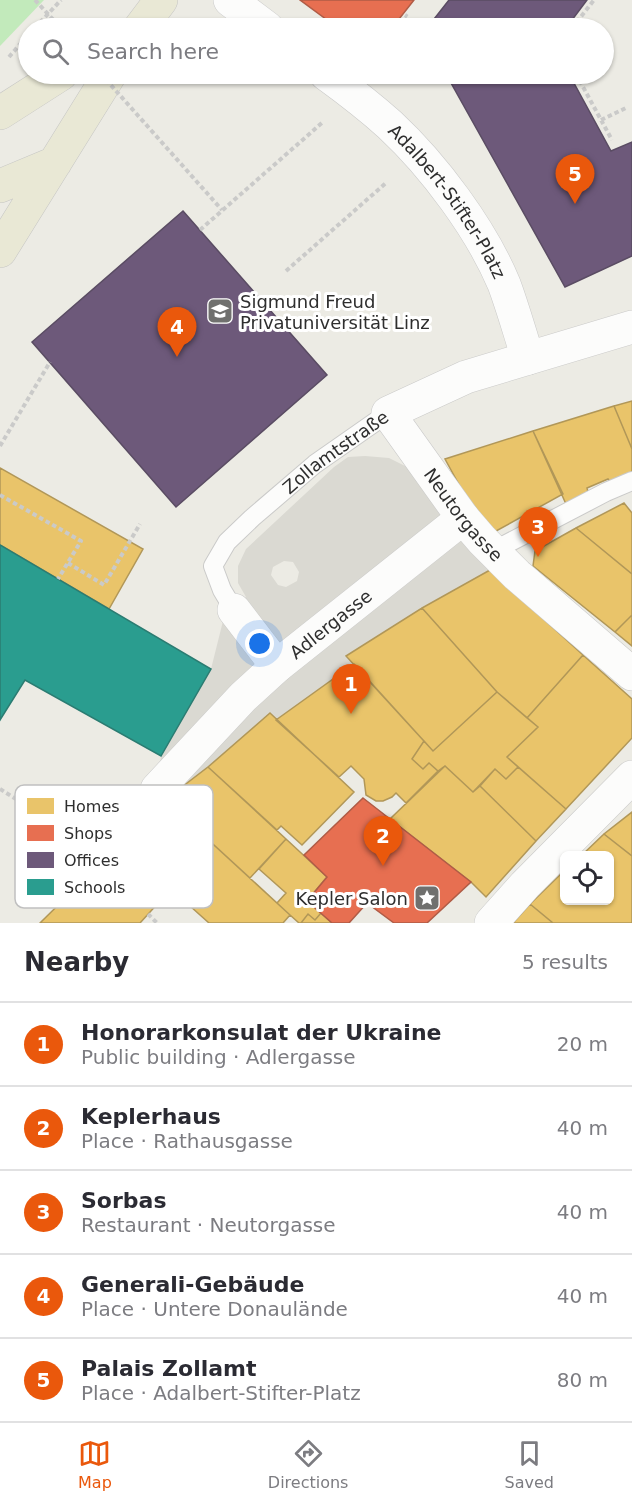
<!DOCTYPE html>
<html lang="en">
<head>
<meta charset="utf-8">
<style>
	:root { --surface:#fff; --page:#f7f7f7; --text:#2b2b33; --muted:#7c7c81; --line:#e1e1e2; --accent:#ea580c }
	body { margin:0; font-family:"DejaVu Sans",sans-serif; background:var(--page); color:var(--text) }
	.controls { position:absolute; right:18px; bottom:18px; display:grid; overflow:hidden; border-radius:9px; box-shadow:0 2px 4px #0004 }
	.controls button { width:54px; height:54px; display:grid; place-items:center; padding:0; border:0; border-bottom:2px solid var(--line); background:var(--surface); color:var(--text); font:30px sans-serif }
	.you { position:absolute; left:260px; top:644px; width:21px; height:21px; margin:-15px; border:4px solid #fff; border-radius:50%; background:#1a73e8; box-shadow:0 0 0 9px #1a73e833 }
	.badge { display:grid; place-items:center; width:39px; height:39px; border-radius:50%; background:var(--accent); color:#fff; font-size:20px; font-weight:700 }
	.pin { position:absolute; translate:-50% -50px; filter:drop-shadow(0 2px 3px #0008) }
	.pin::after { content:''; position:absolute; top:32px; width:21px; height:18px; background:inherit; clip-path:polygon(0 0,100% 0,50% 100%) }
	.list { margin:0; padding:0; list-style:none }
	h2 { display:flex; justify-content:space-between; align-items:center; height:78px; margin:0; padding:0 24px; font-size:26px }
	h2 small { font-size:20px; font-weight:400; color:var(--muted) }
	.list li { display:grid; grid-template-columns:39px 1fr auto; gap:18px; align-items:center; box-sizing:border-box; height:84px; padding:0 24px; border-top:2px solid var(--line) }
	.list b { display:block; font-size:22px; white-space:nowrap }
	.list p { margin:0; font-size:20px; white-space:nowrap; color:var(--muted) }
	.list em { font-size:20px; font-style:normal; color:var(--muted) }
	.icon { flex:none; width:33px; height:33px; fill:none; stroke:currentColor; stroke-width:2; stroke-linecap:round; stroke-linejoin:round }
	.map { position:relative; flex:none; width:632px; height:923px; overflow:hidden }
	.search { position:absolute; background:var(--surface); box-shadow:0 2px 4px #0004; left:18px; right:18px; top:18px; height:66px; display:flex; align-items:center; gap:15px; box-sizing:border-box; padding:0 21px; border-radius:33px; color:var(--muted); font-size:22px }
	.sheet { height:498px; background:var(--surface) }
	nav { display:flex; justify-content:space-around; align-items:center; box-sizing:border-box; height:84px; border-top:2px solid var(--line); background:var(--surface); font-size:16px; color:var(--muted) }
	nav a { display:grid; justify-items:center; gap:3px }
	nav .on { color:var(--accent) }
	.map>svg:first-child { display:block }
</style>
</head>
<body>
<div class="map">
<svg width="632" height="923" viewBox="0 0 632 923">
	<rect width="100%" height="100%" fill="#ecebe4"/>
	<path fill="#c2eabb" d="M0,0H44L0,46Z"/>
	<path fill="#dad9d2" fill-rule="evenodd" d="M365,456L389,458L409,468L494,568L422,608L347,656L354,664L276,720L269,714L208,767L165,800L157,789L161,756L211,669L223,621L246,597L238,583V566L246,549L334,467L348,457ZM284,561L293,562L299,572L297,581L286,587L278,585L271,575L273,567Z"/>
	<path fill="#e9c46a" stroke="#b19758" stroke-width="1.5" d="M632,401V449L614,406Z
		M614,406L632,449V474L611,483L608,479L587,488L588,492L566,504L533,431Z
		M533,431L563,494L487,536L445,459Z
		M0,468L143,549L109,609L0,545Z
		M624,503L632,513V574L576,528Z
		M576,528L632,574V615L615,632L533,566L535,551Z
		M490,570L583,655L527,718L497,692L422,608Z
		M422,608L497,692L433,751L346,656Z
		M632,615V646L615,632Z
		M583,655L632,699V738L566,809L507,757L538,727L527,718Z
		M354,664L424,741L412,759L423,769L429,763L438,771L406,803L396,793L392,797L383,801H376L366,795L364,779L351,766L339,777L276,720Z
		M497,692L538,727L507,757L518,767L506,779L495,769L473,792L445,766L438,771L429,763L423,769L412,759L424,741L433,751Z
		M270,713L354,792L302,845L281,826L277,830L208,767Z
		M445,766L473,792L480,786L536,841L486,897L471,882L390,819Z
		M208,767L286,839L250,878L165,800Z
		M518,767L566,809L536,841L480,786L495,769L506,779Z
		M165,800L290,915L283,923H209L171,889L140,923H40Z
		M632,812V856L604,834Z
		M604,834L632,856V923H553L530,904L564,871V900H610V856H581Z
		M286,839L327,877L307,901L321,913L315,920L308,914L301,923H299L290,915L277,903L286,893L259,869Z
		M530,904L553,923H513Z
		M321,913L332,923H301L308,914L315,920Z"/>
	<path fill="#e76f51" stroke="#b05c46" stroke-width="1.5" d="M300,0H414L392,28H338Z
		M363,798L471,882L427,923H394L367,903L349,923H332L307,901L327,877L304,855Z"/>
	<path fill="#6d597a" stroke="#5a4c63" stroke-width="1.5" d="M449,0H587L566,28H427Z
		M446,74H569L611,151L632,142V256L565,287Z
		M183,211L327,375L176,507L32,342Z"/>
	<path fill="#2a9d8f" stroke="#2b7c72" stroke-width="1.5" d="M0,545L211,669L161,756L25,680L0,720Z"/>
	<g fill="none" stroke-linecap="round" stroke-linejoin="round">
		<g stroke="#cacac9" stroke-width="20">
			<g id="lane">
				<path d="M493,551L606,492L632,481"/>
				<path id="s1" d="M234,610L222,590L213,566L227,542L252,518L315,464L388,413"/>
			</g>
		</g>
		<g stroke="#cacac9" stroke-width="34">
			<g id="street">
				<path d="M230,0L267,28"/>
				<path id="s2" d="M326,74C348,90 370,107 390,125C434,166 481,229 504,284C513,308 520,334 528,358"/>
				<path id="s3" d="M632,327L466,377L388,413L463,518L482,540L517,575L632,674"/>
				<path d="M234,610L277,666"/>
				<path id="s4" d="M157,789L243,697L277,666L463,518"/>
				<path d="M491,923L525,885L632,777"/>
			</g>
		</g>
		<g stroke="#c6c6c4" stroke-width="34">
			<path id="primary" d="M140,28L161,0
				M0,113L61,74
				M0,186L55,163
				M0,251L110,74"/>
		</g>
		<path stroke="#cacac9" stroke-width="4" stroke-dasharray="4.5 3" stroke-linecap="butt" d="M35,28L61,0
			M399,28L408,17L405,15
			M572,28L594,0
			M9,57L28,35
			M576,74L612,140
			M601,120L628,107
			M200,230L323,122
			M286,271L387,182
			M0,446L50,362
			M0,495L81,541L58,579
			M68,563L104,585L140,524
			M0,789L97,850L129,817
			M148,914L157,923"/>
		<use href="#lane" stroke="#fcfcfb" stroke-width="18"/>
		<use href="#street" stroke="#fcfcfb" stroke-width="33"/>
		<use href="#primary" stroke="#e9e8d5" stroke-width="33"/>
		<path stroke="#cacac9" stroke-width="4" stroke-dasharray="4.5 3" stroke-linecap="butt" d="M35,0L61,28
			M101,74L222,210"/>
	</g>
	<defs>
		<g id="university-square" transform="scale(1.35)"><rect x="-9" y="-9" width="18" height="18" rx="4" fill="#70706e" stroke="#fff"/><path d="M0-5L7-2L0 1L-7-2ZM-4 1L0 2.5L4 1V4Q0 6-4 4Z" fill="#fff"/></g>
		<g id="sight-square" transform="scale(1.35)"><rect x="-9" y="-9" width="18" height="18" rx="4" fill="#70706e" stroke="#fff"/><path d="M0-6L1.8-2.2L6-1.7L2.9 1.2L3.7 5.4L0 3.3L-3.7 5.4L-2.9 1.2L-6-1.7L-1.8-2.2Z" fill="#fff"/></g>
	</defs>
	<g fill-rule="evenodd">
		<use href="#university-square" x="220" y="311"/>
		<use href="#sight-square" x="427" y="898"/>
	</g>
	<g text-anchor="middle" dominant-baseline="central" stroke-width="6" stroke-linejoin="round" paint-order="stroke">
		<g font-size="18" fill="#2e2e2e" stroke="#fff">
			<text stroke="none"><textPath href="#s2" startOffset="178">Adalbert-Stifter-Platz</textPath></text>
			<text stroke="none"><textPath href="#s1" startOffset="218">Zollamtstraße</textPath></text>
			<text stroke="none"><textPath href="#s3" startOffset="386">Neutorgasse</textPath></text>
			<text stroke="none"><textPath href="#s4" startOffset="240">Adlergasse</textPath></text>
		</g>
		<g font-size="18" fill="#2e2e2e" stroke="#fff" text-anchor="start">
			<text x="240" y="301">Sigmund Freud<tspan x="240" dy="21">Privatuniversität Linz</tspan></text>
			<text x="408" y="898" text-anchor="end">Kepler Salon</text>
		</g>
	</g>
	<rect x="15" y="785" width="198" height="123" rx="9" fill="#fff" stroke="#c0c0c0" stroke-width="1.5"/>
	<rect x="27" y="798" width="27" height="16" fill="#e9c46a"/>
	<rect x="27" y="825" width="27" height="16" fill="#e76f51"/>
	<rect x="27" y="852" width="27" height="16" fill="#6d597a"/>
	<rect x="27" y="879" width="27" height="16" fill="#2a9d8f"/>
	<g font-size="16" fill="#2e2e2e">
		<text x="64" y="812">Homes</text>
		<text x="64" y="839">Shops</text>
		<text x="64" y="866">Offices</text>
		<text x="64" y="893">Schools</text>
	</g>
</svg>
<div class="controls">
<button><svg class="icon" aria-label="locate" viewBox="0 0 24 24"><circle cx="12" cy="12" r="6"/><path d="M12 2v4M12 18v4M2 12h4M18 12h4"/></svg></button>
</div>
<div class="you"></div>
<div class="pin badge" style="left:351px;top:714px">1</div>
<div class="pin badge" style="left:383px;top:866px">2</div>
<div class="pin badge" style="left:538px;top:557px">3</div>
<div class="pin badge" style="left:177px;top:357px">4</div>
<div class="pin badge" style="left:575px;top:204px">5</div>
<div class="search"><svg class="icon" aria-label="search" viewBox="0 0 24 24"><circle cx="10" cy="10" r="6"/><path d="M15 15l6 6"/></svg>Search here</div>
</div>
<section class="sheet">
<h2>Nearby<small>5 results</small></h2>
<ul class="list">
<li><span class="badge">1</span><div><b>Honorarkonsulat der Ukraine</b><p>Public building · Adlergasse</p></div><em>20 m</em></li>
<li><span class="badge">2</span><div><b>Keplerhaus</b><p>Place · Rathausgasse</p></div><em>40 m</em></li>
<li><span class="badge">3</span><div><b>Sorbas</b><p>Restaurant · Neutorgasse</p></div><em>40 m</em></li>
<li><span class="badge">4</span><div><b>Generali-Gebäude</b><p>Place · Untere Donaulände</p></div><em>40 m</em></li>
<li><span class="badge">5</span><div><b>Palais Zollamt</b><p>Place · Adalbert-Stifter-Platz</p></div><em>80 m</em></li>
</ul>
</section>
<nav>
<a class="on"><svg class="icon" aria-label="map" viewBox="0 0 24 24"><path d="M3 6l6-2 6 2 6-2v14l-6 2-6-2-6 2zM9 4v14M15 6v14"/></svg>Map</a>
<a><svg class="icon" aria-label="directions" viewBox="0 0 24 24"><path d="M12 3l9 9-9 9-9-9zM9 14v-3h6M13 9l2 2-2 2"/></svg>Directions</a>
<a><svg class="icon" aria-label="saved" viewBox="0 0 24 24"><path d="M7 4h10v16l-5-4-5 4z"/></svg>Saved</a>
</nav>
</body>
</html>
